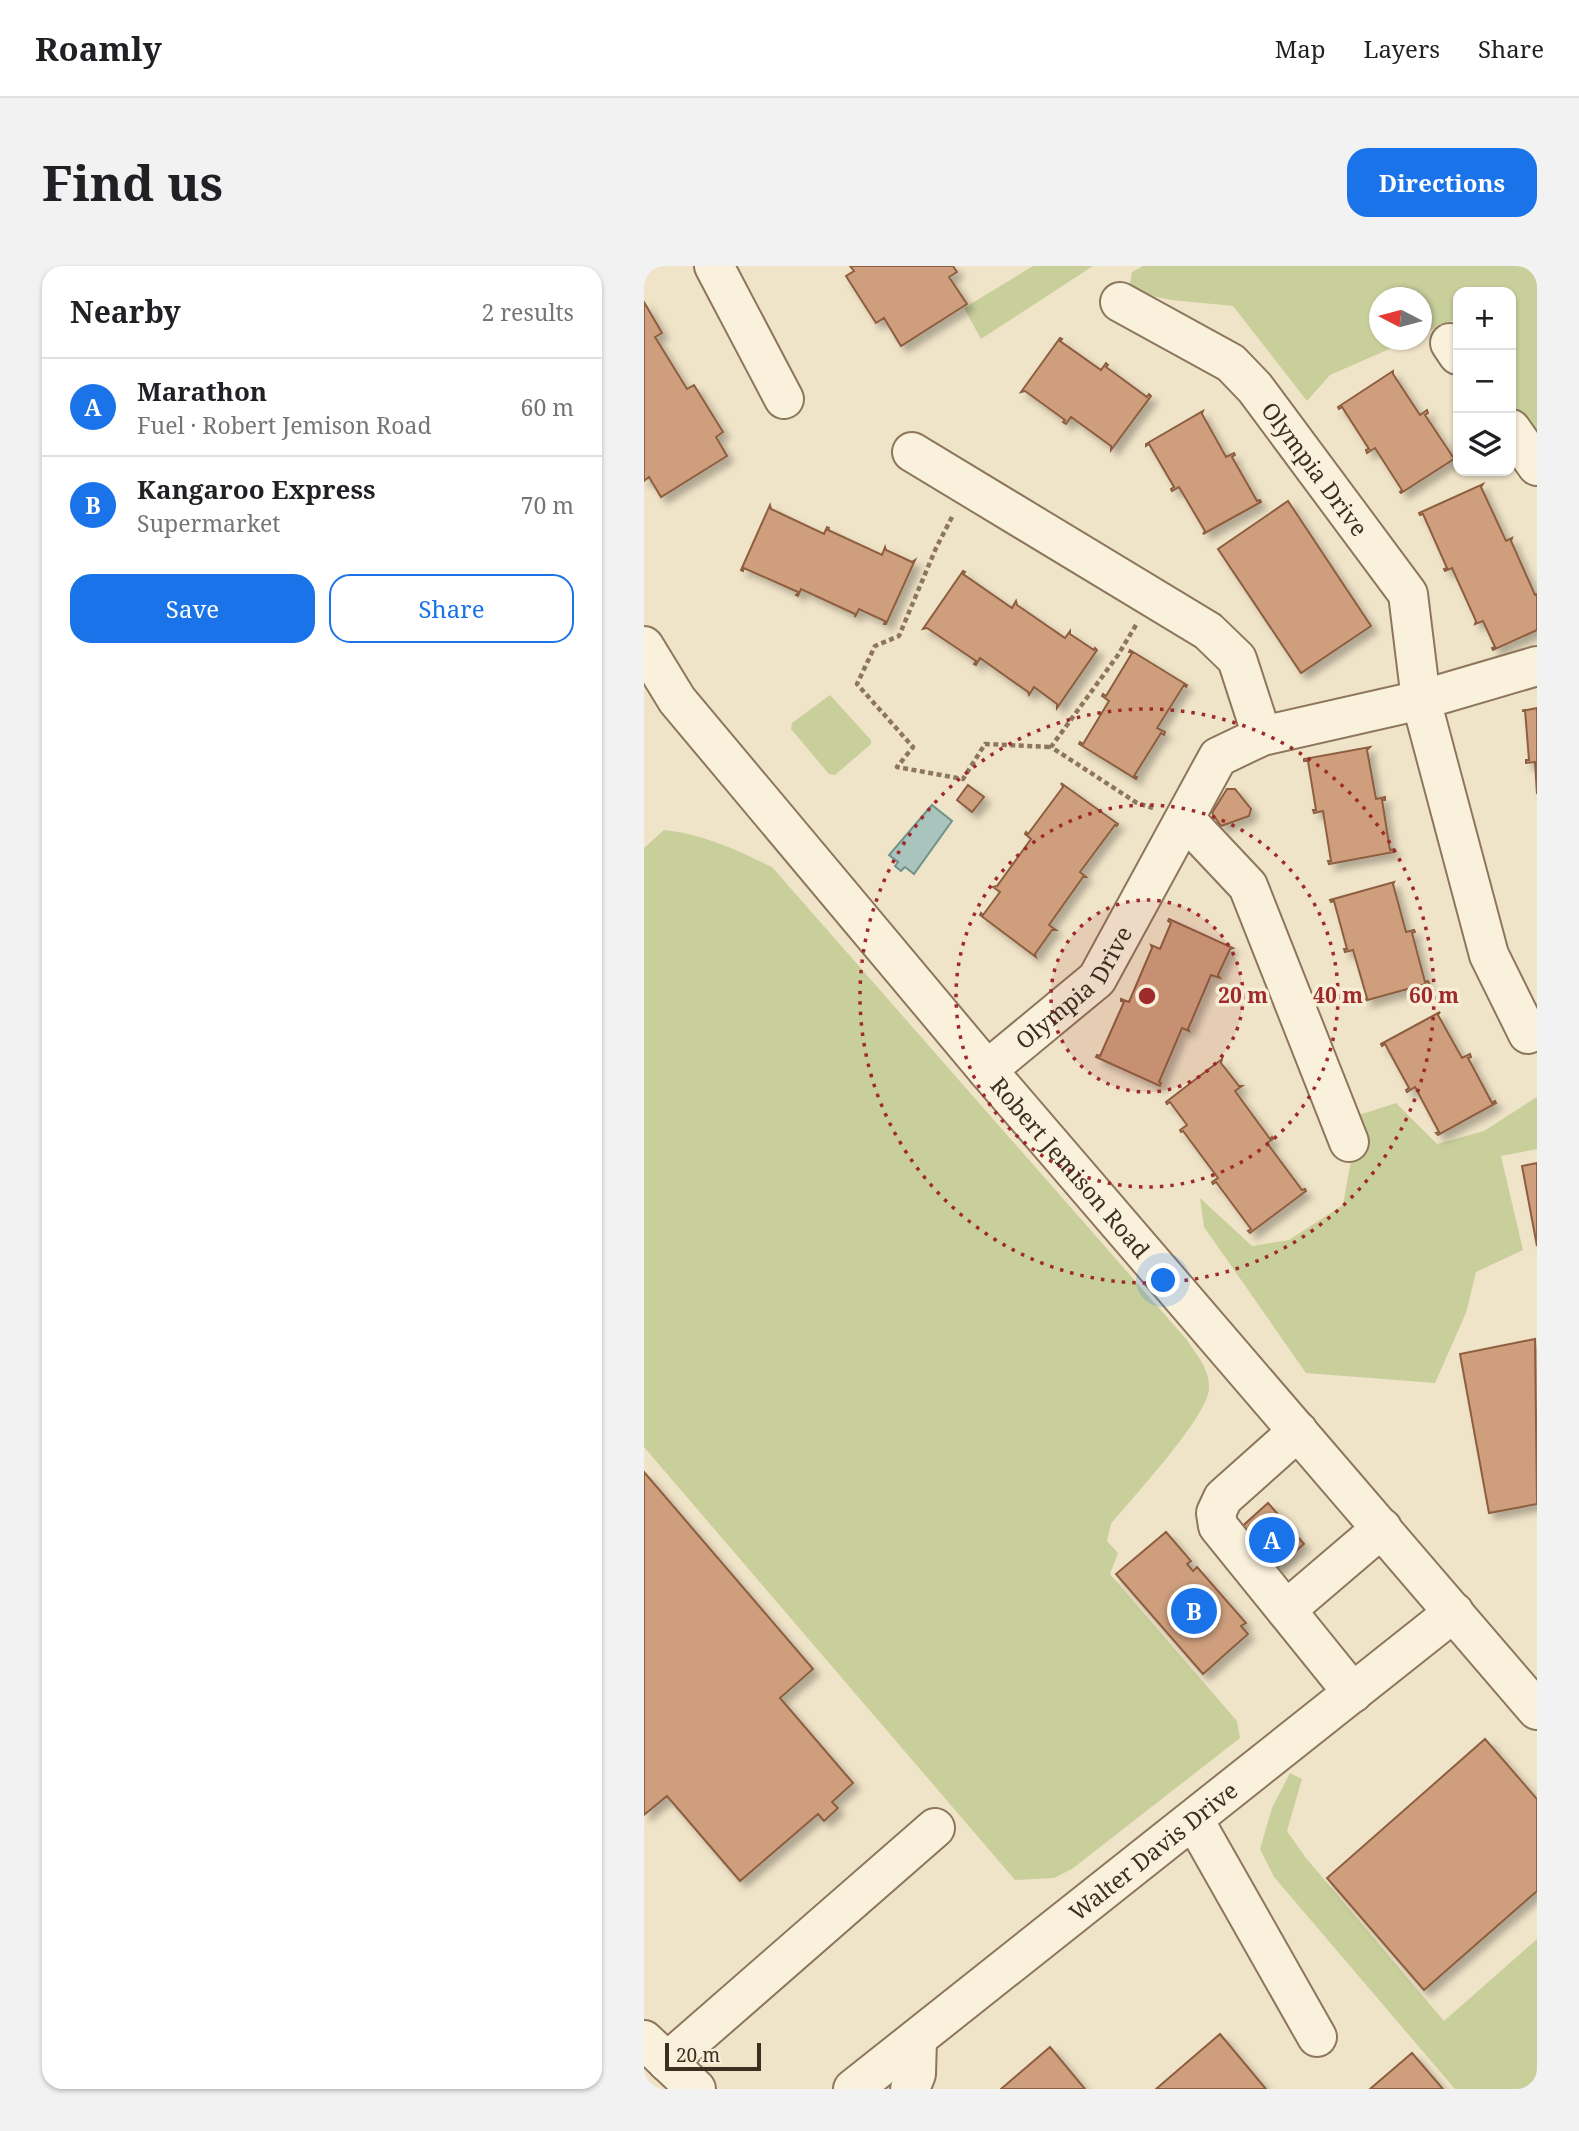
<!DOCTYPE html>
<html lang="en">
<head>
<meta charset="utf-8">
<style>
	:root { --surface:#fff; --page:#f2f2f2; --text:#202124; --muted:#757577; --line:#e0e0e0; --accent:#1a73e8 }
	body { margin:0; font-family:"Noto Serif",serif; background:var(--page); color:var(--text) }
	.controls { position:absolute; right:21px; top:21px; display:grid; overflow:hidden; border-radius:14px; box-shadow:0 2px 5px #0004 }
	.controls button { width:63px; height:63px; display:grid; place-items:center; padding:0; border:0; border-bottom:2px solid var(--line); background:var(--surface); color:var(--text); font:35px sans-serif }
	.compass { position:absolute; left:725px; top:21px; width:63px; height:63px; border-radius:50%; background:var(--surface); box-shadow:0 2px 5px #0004; rotate:276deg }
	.scale { position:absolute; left:21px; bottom:18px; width:96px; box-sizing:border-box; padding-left:7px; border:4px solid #3d2e20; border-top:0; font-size:19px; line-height:24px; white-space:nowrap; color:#3d2e20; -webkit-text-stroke:5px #f7eed8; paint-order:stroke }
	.you { position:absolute; left:520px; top:1015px; width:24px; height:24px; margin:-18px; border:5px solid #fff; border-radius:50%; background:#1a73e8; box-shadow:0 0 0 10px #1a73e833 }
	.badge { display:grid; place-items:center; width:46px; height:46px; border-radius:50%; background:var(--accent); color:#fff; font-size:23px; font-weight:700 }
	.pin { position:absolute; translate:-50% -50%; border:4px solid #fff; box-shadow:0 2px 7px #0006 }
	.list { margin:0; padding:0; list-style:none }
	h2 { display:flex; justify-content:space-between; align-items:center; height:91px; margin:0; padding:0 28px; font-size:30px }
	h2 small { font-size:23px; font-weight:400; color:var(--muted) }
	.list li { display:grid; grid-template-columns:46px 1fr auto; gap:21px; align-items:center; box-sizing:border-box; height:98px; padding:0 28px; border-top:2px solid var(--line) }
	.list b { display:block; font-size:26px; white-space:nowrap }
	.list p { margin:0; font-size:23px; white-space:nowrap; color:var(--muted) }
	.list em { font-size:23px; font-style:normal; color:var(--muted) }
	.actions { display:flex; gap:14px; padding:21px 28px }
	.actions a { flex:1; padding:16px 0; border:2px solid var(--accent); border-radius:21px; text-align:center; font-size:24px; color:var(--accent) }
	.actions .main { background:var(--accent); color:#fff }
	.icon { flex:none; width:38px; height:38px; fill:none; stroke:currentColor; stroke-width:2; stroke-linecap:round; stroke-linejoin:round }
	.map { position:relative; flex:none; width:893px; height:1823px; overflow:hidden; border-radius:21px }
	header { display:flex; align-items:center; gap:42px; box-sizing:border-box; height:98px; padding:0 35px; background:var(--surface); border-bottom:2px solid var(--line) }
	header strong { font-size:33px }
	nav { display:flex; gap:38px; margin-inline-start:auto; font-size:24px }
	.intro { display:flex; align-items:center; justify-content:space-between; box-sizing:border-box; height:168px; padding:0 42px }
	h1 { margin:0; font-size:49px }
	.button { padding:18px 32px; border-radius:21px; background:var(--accent); color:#fff; font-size:24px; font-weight:700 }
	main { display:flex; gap:42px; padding:0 42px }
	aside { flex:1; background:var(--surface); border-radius:21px; box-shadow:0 2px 5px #0004 }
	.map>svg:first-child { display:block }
</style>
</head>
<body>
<header>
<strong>Roamly</strong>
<nav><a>Map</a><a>Layers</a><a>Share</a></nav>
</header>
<div class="intro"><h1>Find us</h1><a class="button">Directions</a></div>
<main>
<aside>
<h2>Nearby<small>2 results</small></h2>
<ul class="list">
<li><span class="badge">A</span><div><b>Marathon</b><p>Fuel · Robert Jemison Road</p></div><em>60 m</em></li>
<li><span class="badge">B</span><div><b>Kangaroo Express</b><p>Supermarket</p></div><em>70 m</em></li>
</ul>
<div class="actions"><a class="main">Save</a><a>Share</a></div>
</aside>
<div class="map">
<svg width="893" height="1823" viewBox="0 0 893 1823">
	<defs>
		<filter id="shadow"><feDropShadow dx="6" dy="6" stdDeviation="3.5" flood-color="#0004"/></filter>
	</defs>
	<rect width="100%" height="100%" fill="#f0e4c8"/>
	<path fill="#c9cf9b" d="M389,0H449L337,73L320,42Z
		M499,0H893V172L867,133V26H814V55L812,53L778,68V32H736V74H766L686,109L663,135L589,40L527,34L485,25L488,6Z
		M186,429L227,474V478L191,509L185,508L147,463L148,457Z
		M20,564C59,568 93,584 128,601L543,1074C553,1090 566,1103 565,1122C565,1150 487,1233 467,1258L463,1275L474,1287L466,1308L593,1455L596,1472L428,1603L410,1612L371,1614L0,1181V582Z
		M893,831V883L857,890L879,984L832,1006L822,1047L791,1117L662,1107L560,961L556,932L608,980L645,974L699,939L715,849L752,837L793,878L840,865Z
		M646,1507L658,1513L643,1565L662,1592L800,1755L893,1673V1823H811L630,1611L616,1583L628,1542Z"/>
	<path fill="#a9c4bc" stroke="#6f938a" stroke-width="2" d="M288,539L308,555L270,608L261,601L257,605L251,600L254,596L245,589Z"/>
	<path fill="#cf9f7d" stroke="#8d5f41" stroke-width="2" filter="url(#shadow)" d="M206,0H309L313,6L305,11L323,38L257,80L240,52L232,57L202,10L210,5Z
		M0,36L18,67L11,71L43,123L50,119L79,166L72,171L83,190L17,231L5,211L0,215Z
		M416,72L418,73L416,75L457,104L462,97L464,99L462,101L503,131L505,128L507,130L467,184V180L427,151L422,158L419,156L421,154L381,125L377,126Z
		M749,105V108L776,149L783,144L784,147L781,149L809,191L811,189L813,191L757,227L756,226L758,224L731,182L723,187L722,184L725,183L698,141L695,143L694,141Z
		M559,145L558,148L582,191L590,187L591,189L588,191L613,235L616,234L617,236L559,268L561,265L535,221L528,225L527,223L530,221L505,178L502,180V178Z
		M839,218L837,221L862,275L868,272L867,275L891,329L893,328V364L849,384L848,382L851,381L839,355L831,358L832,355L808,302L801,305L800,303L803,302L779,248L776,249L775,247Z
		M644,235L727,360L657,407L574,283Z
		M126,239L127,243L180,268L183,261L185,262L184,264L238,289L241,281L242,284L268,296L271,294L242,358H240L241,355L215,343L211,351V348L157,323L154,330L152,329L154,326L100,302L99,305L97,304Z
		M319,305L321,306L319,308L368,342L372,335L373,339L421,372L426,365V368L450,384L451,382L453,384L413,442V438L390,421L385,429L384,426L336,392L332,399L330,398L332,395L283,362L279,363Z
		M486,384L543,419L542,421L540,419L513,462L521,466L520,469L517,467L490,510L493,511L492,513L435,478L436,476L439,478L465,435L458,430L459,428L462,430L488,387L485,386Z
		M893,442V528L891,496L882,497V494H885L881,444L878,445Z
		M726,481L723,484L732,533L741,531V534H738L746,584L750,583V586L685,598L684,595H687L679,545L670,547L669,544H672L664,495H660V493Z
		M417,517L474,558L473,560L471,559L436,606L442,611H439L405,659L412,664H408L391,688L392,691L336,649L337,647L339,649L356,626L349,621L353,620L387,573L381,568L382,566L384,568L419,521Z
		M324,519L340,531L328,546L313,534Z
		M583,523H591L607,543L605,550L577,560L568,547Z
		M750,616L749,618L762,666L770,664L771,666L768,667L781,716L784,715L785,717L720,735L723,732L709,684L701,686L700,683H703L690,635L687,636L686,634Z
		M525,653L589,682L586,683L574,709L576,712L567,709L544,763L545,765L538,762L515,816L517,817L516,820L452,791L453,789L456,790L480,736L477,735V733L485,736L508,682L507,679L516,683L527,657L524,655Z
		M796,746L794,749L818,792L826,788L827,791L824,792L848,837L851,835L852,837L794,869L792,867L795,866L771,821L763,826L762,824L765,822L741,778L738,780L737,778Z
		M578,793L577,797L595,820H598L591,825L626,873L628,871L629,873L623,877L658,924L661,923L662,925L606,967L604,965L607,963L572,916L569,918L568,916L574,912L539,865L537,866L536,864L543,859L526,836L523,838L522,836Z
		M893,897V980L878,900Z
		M891,1073L893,1238L845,1247L816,1088Z
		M0,1206L169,1403L136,1432L209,1517L188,1536L194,1542L180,1555L174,1548L96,1615L23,1530L0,1549Z
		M624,1237L660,1278L630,1304L594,1264Z
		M522,1266L547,1295L543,1298L549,1305L553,1301L602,1357L597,1360L604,1368L559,1408L472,1308Z
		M841,1473L893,1533V1625L780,1724L683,1612Z
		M576,1768L622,1823H512Z
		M406,1781L441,1823H357Z
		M768,1787L799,1823H726Z"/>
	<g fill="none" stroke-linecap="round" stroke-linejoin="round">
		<g stroke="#8d765c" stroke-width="42">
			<g id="minor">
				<path d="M70,0L140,133"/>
				<path id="s1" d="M476,36L587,97L611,122L764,328L777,434L845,689L884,768"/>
				<path d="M806,77L814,89"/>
				<path d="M867,163L893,200"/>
				<path d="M268,186L564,365L593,393L618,470"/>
				<path id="s2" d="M0,380L33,434L343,804L893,1444"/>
				<path d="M541,553L604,620L705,876"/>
				<path id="s3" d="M343,804L453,713L574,491L618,470L777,434L893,400"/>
				<path d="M654,1165L579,1232L572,1247L574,1260L709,1427"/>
				<path d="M642,1344L738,1262"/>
				<path d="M550,1554L673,1771"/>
				<path d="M0,1774L52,1823"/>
				<path d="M23,1796L291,1562"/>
				<path id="s4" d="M209,1823L810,1346"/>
				<path d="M266,1823L272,1808L273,1773"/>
			</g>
		</g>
		<path stroke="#8d765c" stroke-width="4.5" stroke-dasharray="5 3.5" stroke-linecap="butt" d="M308,251L292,282L255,370L231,380L213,418L269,481L253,501L319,513L341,478L407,481
			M492,359L474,389L407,481L493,537L509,542"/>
		<use href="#minor" stroke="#faf1dc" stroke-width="38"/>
	</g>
	<circle cx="503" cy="730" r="96" fill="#9e2a2b" fill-opacity=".12"/>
	<g fill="none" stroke="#9e2a2b" stroke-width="3.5" stroke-dasharray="3.5 7">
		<circle cx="503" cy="730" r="96"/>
		<circle cx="503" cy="730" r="191"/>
		<circle cx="503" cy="730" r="287"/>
	</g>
	<g text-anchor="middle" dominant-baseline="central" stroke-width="7" stroke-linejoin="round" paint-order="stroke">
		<g font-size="23" fill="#3d2e20" stroke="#f7eed8">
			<text stroke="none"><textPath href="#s1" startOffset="262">Olympia Drive</textPath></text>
			<text stroke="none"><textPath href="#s3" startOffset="121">Olympia Drive</textPath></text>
			<text stroke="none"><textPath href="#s2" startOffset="674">Robert Jemison Road</textPath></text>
			<text stroke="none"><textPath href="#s4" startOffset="383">Walter Davis Drive</textPath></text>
		</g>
	</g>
	<circle cx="503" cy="730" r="10" fill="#9e2a2b" stroke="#f7eed8" stroke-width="3.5"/>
	<g font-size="21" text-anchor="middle" font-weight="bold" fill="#9e2a2b" stroke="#f7eed8" stroke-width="7" stroke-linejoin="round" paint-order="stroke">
		<text x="599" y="737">20 m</text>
		<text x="694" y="737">40 m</text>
		<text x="790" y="737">60 m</text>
	</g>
</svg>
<div class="controls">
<button>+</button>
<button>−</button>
<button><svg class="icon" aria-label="layers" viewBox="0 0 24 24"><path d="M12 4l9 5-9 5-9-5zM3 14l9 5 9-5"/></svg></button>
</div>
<svg class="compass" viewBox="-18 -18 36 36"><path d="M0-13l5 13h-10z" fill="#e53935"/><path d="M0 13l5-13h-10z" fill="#757577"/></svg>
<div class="scale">20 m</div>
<div class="you"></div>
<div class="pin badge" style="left:628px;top:1274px">A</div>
<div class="pin badge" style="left:550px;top:1345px">B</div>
</div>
</main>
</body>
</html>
